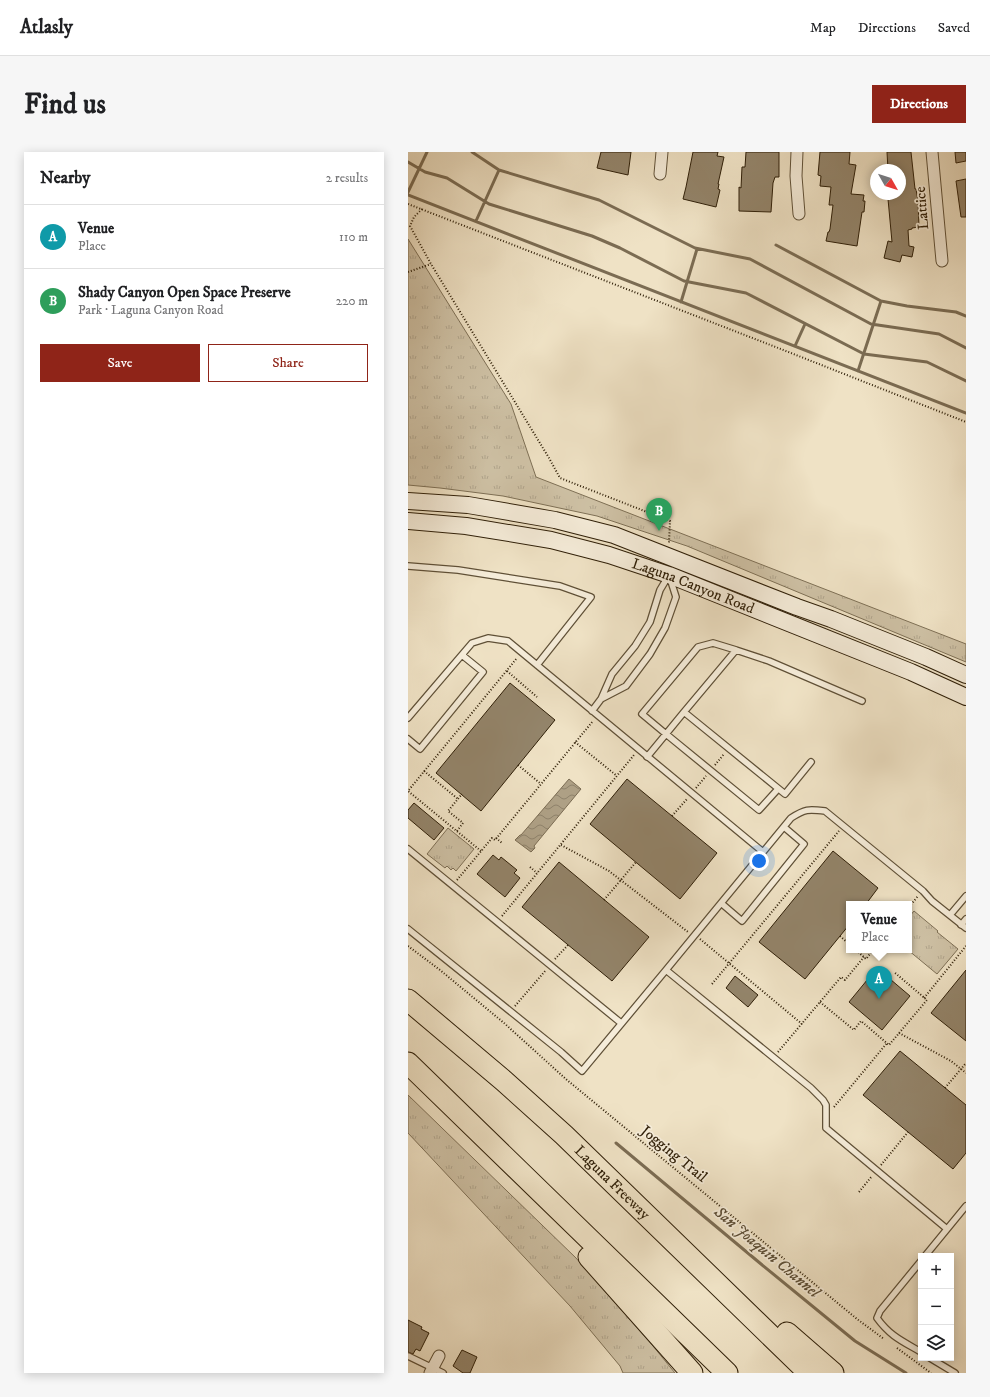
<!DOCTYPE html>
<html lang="en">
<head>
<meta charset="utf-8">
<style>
	:root { --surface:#fff; --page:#f6f6f6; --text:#202124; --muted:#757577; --line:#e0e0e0; --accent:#8f2418 }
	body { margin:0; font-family:"IM FELL DW Pica",serif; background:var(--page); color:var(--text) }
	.controls { position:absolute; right:12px; bottom:12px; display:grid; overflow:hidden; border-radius:0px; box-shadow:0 2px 10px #0003 }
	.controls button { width:36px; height:36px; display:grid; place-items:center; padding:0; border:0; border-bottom:1px solid var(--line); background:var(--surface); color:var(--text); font:20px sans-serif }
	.compass { position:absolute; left:462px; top:12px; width:36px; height:36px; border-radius:50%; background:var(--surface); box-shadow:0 2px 10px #0003; rotate:129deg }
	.you { position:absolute; left:351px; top:709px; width:14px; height:14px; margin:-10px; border:3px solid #fff; border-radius:50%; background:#1a73e8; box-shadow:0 0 0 6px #1a73e833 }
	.badge { display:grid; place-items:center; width:26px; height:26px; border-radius:50%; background:var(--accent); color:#fff; font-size:13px; font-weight:700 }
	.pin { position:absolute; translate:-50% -33px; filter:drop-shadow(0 1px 2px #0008) }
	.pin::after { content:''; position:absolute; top:21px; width:14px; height:12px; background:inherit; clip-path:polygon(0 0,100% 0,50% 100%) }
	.popup { position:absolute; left:438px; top:749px; width:66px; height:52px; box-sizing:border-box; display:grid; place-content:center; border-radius:0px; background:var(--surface); filter:drop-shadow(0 1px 3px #0005); font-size:13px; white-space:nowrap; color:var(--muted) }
	.popup b { font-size:15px; color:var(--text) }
	.popup::after { content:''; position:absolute; left:50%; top:100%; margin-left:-8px; border:8px solid transparent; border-top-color:var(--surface) }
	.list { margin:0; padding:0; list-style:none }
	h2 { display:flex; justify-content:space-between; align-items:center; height:52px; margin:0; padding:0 16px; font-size:17px }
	h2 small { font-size:13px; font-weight:400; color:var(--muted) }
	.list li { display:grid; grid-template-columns:26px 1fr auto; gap:12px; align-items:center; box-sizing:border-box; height:64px; padding:0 16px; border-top:1px solid var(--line) }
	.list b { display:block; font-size:15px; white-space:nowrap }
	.list p { margin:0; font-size:13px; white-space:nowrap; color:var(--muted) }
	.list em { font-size:13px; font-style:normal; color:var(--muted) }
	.actions { display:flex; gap:8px; padding:12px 16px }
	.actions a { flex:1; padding:9px 0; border:1px solid var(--accent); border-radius:0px; text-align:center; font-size:14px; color:var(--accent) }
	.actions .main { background:var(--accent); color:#fff }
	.icon { flex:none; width:22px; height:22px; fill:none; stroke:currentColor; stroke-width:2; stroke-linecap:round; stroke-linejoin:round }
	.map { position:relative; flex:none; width:558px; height:1221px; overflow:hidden; border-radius:0px }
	header { display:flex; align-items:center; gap:24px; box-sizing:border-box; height:56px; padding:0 20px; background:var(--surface); border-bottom:1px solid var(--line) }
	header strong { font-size:19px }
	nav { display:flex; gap:22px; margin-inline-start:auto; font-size:14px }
	.intro { display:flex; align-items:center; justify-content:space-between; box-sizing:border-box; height:96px; padding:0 24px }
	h1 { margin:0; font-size:28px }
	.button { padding:10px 18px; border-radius:0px; background:var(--accent); color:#fff; font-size:14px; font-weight:700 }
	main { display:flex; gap:24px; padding:0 24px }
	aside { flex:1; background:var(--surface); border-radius:0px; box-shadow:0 2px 10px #0003 }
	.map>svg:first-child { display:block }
</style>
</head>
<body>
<header>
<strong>Atlasly</strong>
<nav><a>Map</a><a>Directions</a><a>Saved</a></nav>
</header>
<div class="intro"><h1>Find us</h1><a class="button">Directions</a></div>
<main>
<aside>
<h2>Nearby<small>2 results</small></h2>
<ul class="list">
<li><span class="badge" style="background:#0f9aa8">A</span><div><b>Venue</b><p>Place</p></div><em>110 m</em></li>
<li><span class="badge" style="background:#2e9e5b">B</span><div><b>Shady Canyon Open Space Preserve</b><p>Park · Laguna Canyon Road</p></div><em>220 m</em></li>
</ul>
<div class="actions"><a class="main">Save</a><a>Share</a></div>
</aside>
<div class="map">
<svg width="558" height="1221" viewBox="0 0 558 1221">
	<defs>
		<pattern id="grass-tufts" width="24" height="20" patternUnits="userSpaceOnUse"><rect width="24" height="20" fill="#cec1a5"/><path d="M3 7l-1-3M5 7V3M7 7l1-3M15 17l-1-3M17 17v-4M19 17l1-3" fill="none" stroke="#b1a58d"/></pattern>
		<pattern id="water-waves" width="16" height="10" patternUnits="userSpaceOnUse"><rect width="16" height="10" fill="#aea085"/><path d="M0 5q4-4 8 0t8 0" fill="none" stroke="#8e826b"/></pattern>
	</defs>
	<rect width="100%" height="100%" fill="#efe2c5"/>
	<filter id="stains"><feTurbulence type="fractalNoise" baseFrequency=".005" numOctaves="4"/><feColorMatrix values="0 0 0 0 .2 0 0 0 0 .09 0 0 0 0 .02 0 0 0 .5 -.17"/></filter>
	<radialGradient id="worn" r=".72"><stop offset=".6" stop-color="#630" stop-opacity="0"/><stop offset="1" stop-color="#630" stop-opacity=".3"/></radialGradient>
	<path fill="url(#grass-tufts)" stroke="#7e7056" d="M0,87L103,252L128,325L558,492V510L279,394L189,364L95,344L32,336L0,333Z
		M40,676L66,697L48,719L45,716L43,718L39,714L37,716L19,702Z
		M506,759L530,779L529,780L550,797L529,822L500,798L501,765Z
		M0,943L168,1106L245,1194L267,1221H215L212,1214L162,1154L0,981Z"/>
	<path fill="url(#water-waves)" stroke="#7b6c53" d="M161,627L173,637L126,694L127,696L123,700L107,688L112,683H113Z"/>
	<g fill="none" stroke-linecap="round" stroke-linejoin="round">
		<path stroke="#7b6c53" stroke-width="3" d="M64,0L91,18L191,48L287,96L342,107L463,172L531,182L558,196
			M0,10L17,20L39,26L81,52L184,84L212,96L276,129L338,141L456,202L519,210L558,229
			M0,40L19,0
			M0,43L558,261
			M68,69L91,18
			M368,93L473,149L499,154L548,160L558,164
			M273,150L289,97
			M387,194L397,172
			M450,219L473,149
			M208,991L353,1112L447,1189L498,1221"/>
	</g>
	<path fill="#93846a" stroke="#2f1f08" d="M193,0H223L220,23L189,16Z
		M285,0H310L309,4L316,5L310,32H311L310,37L312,38L308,55L275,47L278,35Z
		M338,0H371V25H367L365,31L363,60L331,59V35L333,36L334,15H337Z
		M412,0H442L441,12L448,13L443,42L456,43L455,49H457L456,60H454L449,94L418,89L420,80H421L422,77L425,53H421L423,35L412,34L413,24L410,23Z
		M479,0H503L507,37H508L510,49L511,75L504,76V77L500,78L501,94L506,95L504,105L494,103L492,110L476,106L480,89L484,90L480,47H483L482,42H492V18H480Z
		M547,0H558V9L548,11Z
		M558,27V65H553L548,29Z
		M102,531L147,568L73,659L28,621Z
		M219,627L309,701L272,747L182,672Z
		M6,651L36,676L26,688L0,666V658Z
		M425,699L470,736L458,752H441V773L397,827L351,790Z
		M85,703L91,708L93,705L109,718L106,721L112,726L97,745L69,722Z
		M151,710L241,785L204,829L114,755Z
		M469,816L502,844L474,878L441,850Z
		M558,818V889L523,861Z
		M327,824L350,843L340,855L318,836Z
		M492,899L558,953V1001L545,1017L455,943Z
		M0,1168L14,1175L13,1177L21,1181L12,1199L8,1197L5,1202L0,1200Z
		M54,1198L69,1205L62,1221H55L45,1214Z"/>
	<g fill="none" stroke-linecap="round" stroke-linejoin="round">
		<g stroke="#5f5037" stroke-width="8">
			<path id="service" d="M0,414L50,418L152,434L183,445L129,513
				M261,423L268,445L257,476L242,502L218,534L193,547L204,522L227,494L242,470L252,438Z
				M328,498L361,509L454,549
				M184,559L193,547
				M276,560L258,582L234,562L290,495L305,491L328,498L276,560L377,642L403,610
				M0,566L64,491L80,486L100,489L355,700
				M0,587L12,597L75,520L54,503
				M239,605L258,582L351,658L370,637
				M0,697L213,871
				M313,751L334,769L396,692L376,675
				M542,763L558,744
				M553,773L558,767
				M0,777L153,900L174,919L258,818
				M539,1077L418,976V953L415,948L403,936L258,818L383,666C397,657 400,657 417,659L515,739L524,749L558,776
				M517,1104L558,1054
				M513,1109L472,1159L469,1166C482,1184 494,1189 513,1200
				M0,1204L35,1221
				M522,1206L547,1221"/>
		</g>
		<g stroke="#5f5037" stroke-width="13">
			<path id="minor" d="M389,0L388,24L391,62
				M524,0L534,109
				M252,22L254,0
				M22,1221L31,1204"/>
		</g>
		<g stroke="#2f1f08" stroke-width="18">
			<g id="secondary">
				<path d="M0,349L60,353L147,368L206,383L389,455L423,467L518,505L558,523"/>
				<path id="s1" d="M0,369L58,374L143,388L201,403L261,423L503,520L558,545"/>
			</g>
		</g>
		<g stroke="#2f1f08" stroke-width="23">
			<g id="motorway">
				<path id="s2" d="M0,848L96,929L156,983L401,1221"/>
				<path d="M0,911L319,1221"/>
				<path d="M181,1105L284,1221"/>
				<path d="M379,1181L425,1221"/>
			</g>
		</g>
		<path stroke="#2f1f08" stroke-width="2" stroke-dasharray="1 2" stroke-linecap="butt" d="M0,52L383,201L558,270
			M14,57L6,65L2,74L23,112L141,306L152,326L262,369L261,391
			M0,120L23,112
			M99,519L129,545
			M167,590L209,624
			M110,613L133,632
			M307,613L316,602
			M16,619L50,647
			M288,636L298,624
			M264,664L279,647
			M49,679L55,671L40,659L54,642
			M88,686L94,691
			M153,693L201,719L280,780
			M73,699L0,639L109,506
			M122,715L129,721
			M49,728L84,686L87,688L185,569
			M196,748L228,710
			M501,755L510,744
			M94,764L226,603
			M432,784L441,792
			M292,787L394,872
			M0,794L32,818L96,871L159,928L449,1167L476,1187
			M448,798L458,807L465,798
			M147,807L160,793
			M304,832L431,679
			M516,846L558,794
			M412,850L446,878L453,869L481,893L519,848L486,820
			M107,854L138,818
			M491,881L543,909L558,921
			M370,900L433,825L437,828L456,805
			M537,936L558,911
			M426,955L479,891
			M473,1013L500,980
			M451,1040L464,1024
			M489,1196L523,1221"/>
		<use href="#service" stroke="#f5ecd9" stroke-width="5.5"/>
		<use href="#minor" stroke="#f5ecd9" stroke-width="11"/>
		<use href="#secondary" stroke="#f5ecd9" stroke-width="16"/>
		<use href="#motorway" stroke="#efe2c5" stroke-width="21"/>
	</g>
	<g text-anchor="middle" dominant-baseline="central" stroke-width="3.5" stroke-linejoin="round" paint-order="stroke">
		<g font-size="15" fill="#2f1f08" stroke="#f5ecd9">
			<text transform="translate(514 56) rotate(-95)">Lattice</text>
			<text stroke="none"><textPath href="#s1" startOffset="294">Laguna Canyon Road</textPath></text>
			<text transform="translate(266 1002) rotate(39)">Jogging Trail</text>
			<text stroke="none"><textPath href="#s2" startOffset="274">Laguna Freeway</textPath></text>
		</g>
		<g font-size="16" font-style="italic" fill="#5b4c34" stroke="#f5ecd9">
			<text transform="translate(359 1100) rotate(40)">San Joaquin Channel</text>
		</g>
	</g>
	<rect width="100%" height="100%" filter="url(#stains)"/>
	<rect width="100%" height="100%" fill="url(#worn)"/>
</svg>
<div class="controls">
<button>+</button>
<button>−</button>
<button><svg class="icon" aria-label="layers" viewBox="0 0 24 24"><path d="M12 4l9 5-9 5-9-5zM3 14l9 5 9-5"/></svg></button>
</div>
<svg class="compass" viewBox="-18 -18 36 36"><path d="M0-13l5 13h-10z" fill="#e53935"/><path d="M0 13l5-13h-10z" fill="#757577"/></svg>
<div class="you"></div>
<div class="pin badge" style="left:471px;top:847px;background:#0f9aa8">A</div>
<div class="popup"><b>Venue</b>Place</div>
<div class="pin badge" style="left:251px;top:379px;background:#2e9e5b">B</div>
</div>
</main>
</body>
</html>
